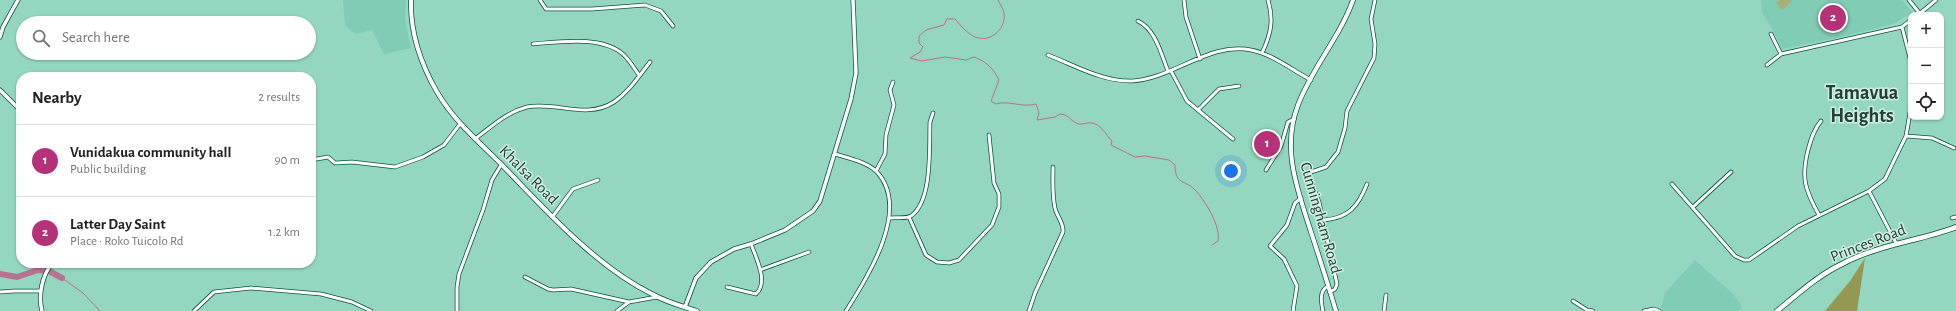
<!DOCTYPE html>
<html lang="en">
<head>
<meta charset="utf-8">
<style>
	:root { --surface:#fff; --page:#f2f2f2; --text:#222; --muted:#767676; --line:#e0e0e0; --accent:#b53178 }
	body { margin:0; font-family:"Alegreya Sans",sans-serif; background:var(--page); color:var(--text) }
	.controls { position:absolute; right:12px; top:12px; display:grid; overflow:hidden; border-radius:8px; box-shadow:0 1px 3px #0004 }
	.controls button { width:36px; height:36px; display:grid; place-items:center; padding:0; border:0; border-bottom:1px solid var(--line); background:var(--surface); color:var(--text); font:20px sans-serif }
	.you { position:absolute; left:1231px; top:171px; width:14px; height:14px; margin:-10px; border:3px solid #fff; border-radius:50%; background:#1a73e8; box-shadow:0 0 0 6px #1a73e833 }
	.badge { display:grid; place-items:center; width:26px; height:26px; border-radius:50%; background:var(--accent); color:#fff; font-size:13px; font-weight:700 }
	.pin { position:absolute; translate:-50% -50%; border:2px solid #fff; box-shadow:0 1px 4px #0006 }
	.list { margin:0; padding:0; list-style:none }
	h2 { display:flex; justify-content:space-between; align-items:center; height:52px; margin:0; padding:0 16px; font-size:17px }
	h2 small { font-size:13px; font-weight:400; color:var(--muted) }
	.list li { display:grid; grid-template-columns:26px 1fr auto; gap:12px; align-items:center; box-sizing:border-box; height:72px; padding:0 16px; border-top:1px solid var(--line) }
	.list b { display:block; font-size:15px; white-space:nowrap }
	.list p { margin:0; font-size:13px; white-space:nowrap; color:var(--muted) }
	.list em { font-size:13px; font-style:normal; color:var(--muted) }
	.icon { flex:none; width:22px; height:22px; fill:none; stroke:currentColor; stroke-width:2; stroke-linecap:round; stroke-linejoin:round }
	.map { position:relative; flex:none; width:1956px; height:311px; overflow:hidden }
	.search { position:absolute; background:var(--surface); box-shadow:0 1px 3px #0004; left:16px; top:16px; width:300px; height:44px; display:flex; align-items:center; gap:10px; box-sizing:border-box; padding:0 14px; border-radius:22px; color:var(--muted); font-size:15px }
	.panel { position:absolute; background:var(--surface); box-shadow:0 1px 3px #0004; left:16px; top:72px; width:300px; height:196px; border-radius:16px }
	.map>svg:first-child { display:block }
</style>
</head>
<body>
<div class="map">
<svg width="1956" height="311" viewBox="0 0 1956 311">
	<rect width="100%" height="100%" fill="#94d6c0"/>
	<path fill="#80ccb4" d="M343,0H406L405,20L411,48L384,54L372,30L355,34L345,25Z
		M1761,0H1902L1912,12L1896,23L1846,36L1782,49L1773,30L1762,13Z
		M1695,260L1732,293L1740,303L1742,309L1738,311H1660L1665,293Z"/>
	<path fill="#aaae79" d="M1780,0H1793L1782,10L1776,3Z"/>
	<path fill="#949852" d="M1865,258L1857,311H1825L1850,281Z"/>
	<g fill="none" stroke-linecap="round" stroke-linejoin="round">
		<path stroke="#b77291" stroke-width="1" d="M998,0C1000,4 1004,10 1004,14C1006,28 992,41 979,38C970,37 961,26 955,19H947L944,25L926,30L919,36V43L923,47L920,52L910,58L922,61L945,57L966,60L974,57C987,62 993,68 999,80L991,101L996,104C1009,100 1022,108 1036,104L1039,113L1037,120L1055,117L1060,114C1069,115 1069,119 1076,123C1082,126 1086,122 1091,123C1100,123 1106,135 1112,141L1111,145L1135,157L1145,156L1169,160L1175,165C1175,186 1186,179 1196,191C1206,202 1221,227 1218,241L1212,245
			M62,278L83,293L100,311"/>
		<path stroke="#b77291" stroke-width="6" d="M0,274L17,277L38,270L49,271L62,278"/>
		<g stroke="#085342" stroke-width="4.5">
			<path id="minor" d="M540,0L546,9H592L645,5L661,11L673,26
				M1184,0L1186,17L1200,59
				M1909,0L1921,15
				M1918,15L1936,0
				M1138,21C1156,30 1161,54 1168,71
				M1902,27L1911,62
				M1771,34L1781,54
				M533,44C559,42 602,35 624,55C630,61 634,68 639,75
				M1262,53C1271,34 1274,20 1268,0
				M1048,55C1074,65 1103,82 1132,81C1173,79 1210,41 1251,50C1272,54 1292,70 1311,80
				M1767,65L1781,54L1902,27L1911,20
				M1171,71L1187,101L1233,139
				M1198,110L1219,89L1239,86
				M1906,136L1932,138L1954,148
				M475,139C491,127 507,112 527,107C556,101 586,120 614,102C629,92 639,76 650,62
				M835,154C848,158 867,162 877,172C911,209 868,277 846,311
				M311,160L328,157L335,163L352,162L395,167L423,157L444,145L460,124
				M1266,170L1281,146L1288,122L1294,119
				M876,171L885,154L886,135L894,105L890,90L893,82
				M1672,184L1735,256L1744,260H1749L1798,226L1869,191L1885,179L1906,136L1911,107
				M1869,191L1896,243
				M1693,207L1731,172
				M1819,215C1805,190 1801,178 1808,150C1811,139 1814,129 1821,121
				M553,216L573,189L598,180
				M909,217L926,255L937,262L949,263L959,260L992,225L999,207V194L994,183L989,135
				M890,218C896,217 906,219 911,216C933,201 929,146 930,122L933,113
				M1952,218L1956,217
				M1324,220C1348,218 1358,207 1367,184
				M760,270L809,252
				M525,277L548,289L553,290L571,289L629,302
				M727,287L756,294C769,282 756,258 751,244
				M0,292L14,291H40
				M1330,292L1335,289L1337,284L1319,202L1309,176L1311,172L1326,167L1338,152L1345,128L1347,111L1374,58L1375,44L1371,19L1375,0
				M1573,301L1587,310L1593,311
				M194,311L214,292L251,288L321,294L352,302L371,311
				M457,311V287L459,274L483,210L492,180L501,165
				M617,311L629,302L657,297
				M1029,311L1035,293L1063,232C1064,223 1057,217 1055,208C1052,195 1053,181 1053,167
				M1293,311L1297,286L1284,259L1270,246L1287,225L1295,203L1301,198
				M1323,311C1321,302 1319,291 1328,286
				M1384,311L1386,295
				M1644,311L1654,309L1659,311"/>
		</g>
		<g stroke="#085342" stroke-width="5">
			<path id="tertiary" d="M0,37L3,27L18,0
				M0,90L21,111
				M685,307L696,278L711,262L734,249L751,244L785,230L813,211L820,201L851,99L856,73L853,0
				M42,311C38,295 42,276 52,263"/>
		</g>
		<g stroke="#085342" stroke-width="5.5">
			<path id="secondary" d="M411,0C410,33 421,64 437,92C454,121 478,141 501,164C545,209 595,266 652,294C666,302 681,306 697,311
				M1336,311C1328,285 1320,259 1311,232C1298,191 1281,149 1298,105C1312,68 1340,37 1353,0"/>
		</g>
		<g stroke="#085342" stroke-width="6">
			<path id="primary" d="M1777,311C1798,294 1817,276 1842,264C1877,245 1919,241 1956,227"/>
		</g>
		<use href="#minor" stroke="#fff" stroke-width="3"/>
		<use href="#tertiary" stroke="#fff" stroke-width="3.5"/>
		<use href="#secondary" stroke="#fff" stroke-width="4"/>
		<use href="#primary" stroke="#fff" stroke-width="4.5"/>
	</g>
	<g text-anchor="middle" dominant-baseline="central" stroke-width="3" stroke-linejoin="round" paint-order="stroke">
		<g font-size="16" fill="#243f36" stroke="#cfefe3">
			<text transform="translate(529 175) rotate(45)">Khalsa Road</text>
			<text transform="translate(1321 218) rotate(74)">Cunningham Road</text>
			<text transform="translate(1868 243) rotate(-21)">Princes Road</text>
		</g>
		<g font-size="20" font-weight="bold" fill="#243f36" stroke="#cfefe3">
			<text x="1862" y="93">Tamavua<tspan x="1862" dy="23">Heights</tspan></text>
		</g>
	</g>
</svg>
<div class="controls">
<button>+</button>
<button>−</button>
<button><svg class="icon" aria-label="locate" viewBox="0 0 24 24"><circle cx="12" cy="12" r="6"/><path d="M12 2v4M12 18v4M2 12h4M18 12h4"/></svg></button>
</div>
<div class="you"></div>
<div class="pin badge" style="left:1267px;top:144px">1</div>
<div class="pin badge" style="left:1833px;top:18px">2</div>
<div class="search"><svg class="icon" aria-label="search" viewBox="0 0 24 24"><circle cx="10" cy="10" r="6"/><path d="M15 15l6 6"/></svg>Search here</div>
<section class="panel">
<h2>Nearby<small>2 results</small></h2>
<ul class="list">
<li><span class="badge">1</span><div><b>Vunidakua community hall</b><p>Public building</p></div><em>90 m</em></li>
<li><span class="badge">2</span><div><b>Latter Day Saint</b><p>Place · Roko Tuicolo Rd</p></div><em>1.2 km</em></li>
</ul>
</section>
</div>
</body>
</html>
